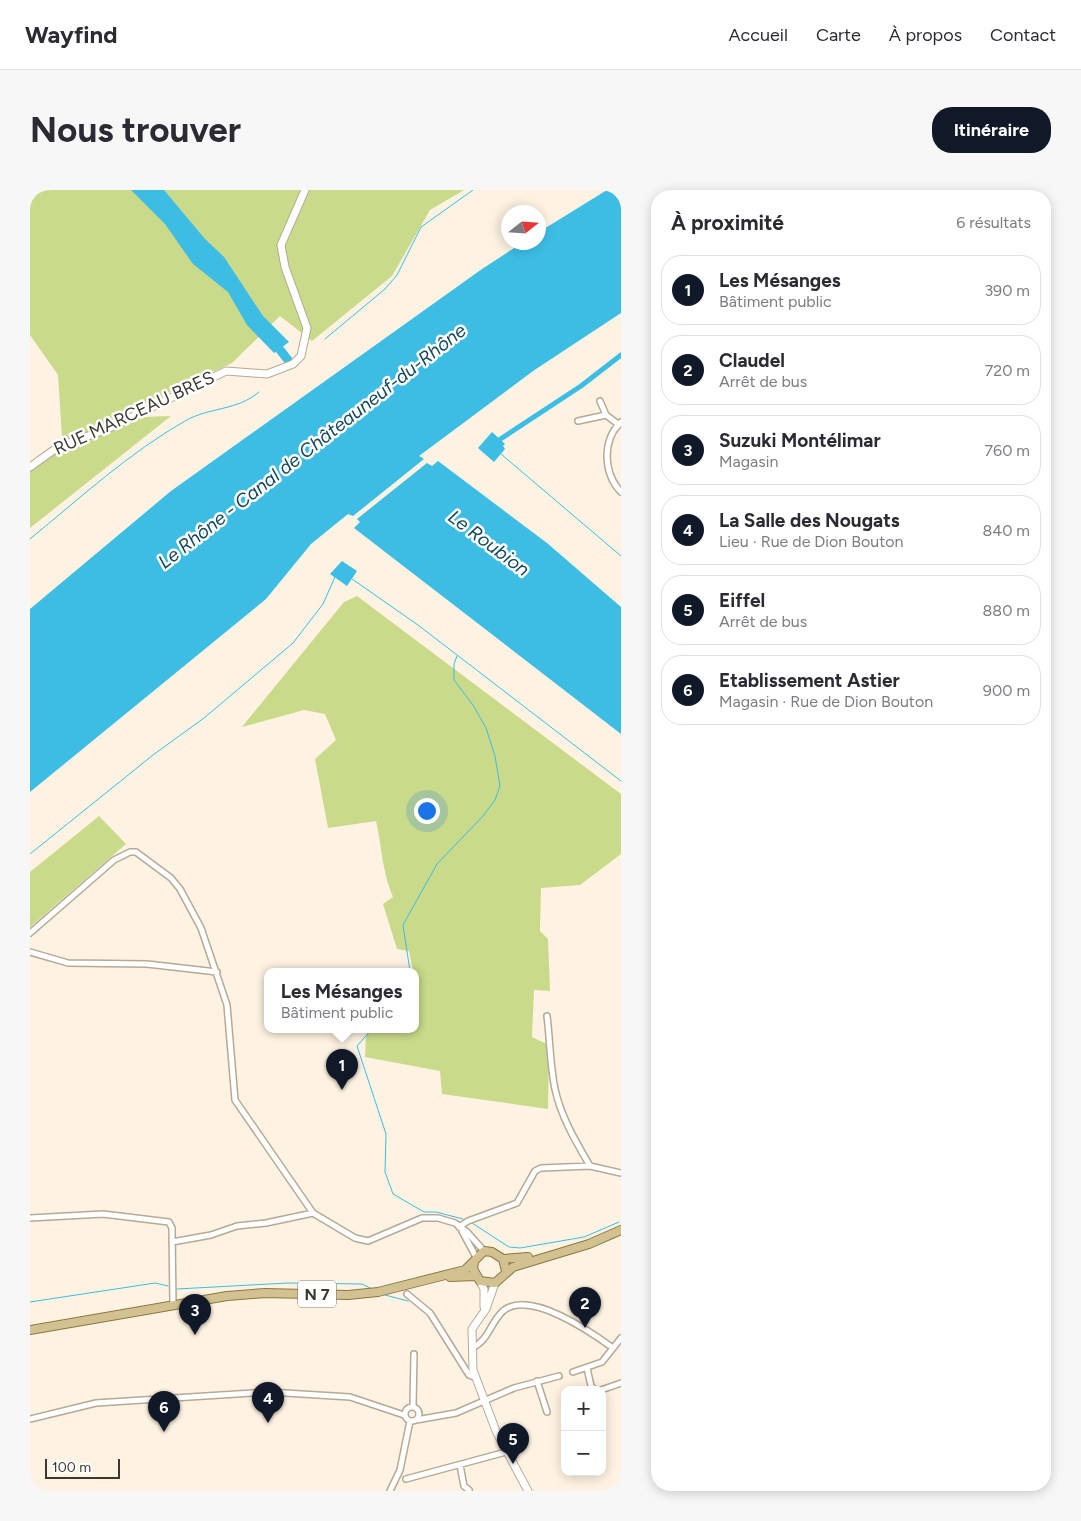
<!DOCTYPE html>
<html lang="fr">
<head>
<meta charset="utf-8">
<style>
	:root { --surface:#fff; --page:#f7f7f7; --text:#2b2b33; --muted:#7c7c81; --line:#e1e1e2; --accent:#111827 }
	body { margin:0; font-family:Figtree,sans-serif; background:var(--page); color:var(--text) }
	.controls { position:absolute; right:15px; bottom:15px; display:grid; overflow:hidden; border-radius:10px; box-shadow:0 2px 12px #0003 }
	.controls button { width:45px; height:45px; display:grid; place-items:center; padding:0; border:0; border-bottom:1px solid var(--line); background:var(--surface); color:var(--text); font:25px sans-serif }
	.compass { position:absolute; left:471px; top:15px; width:45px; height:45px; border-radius:50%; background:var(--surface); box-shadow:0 2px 12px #0003; rotate:73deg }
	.scale { position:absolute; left:15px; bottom:12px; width:75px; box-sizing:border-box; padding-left:5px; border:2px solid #3d382f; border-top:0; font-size:14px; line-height:18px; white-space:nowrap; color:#3d382f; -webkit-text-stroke:4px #fff; paint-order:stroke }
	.you { position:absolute; left:396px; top:620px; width:18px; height:18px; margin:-12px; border:4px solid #fff; border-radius:50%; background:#1a73e8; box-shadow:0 0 0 8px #1a73e833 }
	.badge { display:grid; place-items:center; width:32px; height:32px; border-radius:50%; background:var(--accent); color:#fff; font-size:16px; font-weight:700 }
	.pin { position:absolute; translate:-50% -41px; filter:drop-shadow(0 1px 2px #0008) }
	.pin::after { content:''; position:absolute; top:26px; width:18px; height:15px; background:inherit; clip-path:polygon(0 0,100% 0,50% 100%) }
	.popup { position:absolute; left:234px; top:778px; width:155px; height:65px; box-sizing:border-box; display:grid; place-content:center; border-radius:10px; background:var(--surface); filter:drop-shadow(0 1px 4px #0005); font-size:16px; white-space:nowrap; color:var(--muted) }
	.popup b { font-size:19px; color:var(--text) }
	.popup::after { content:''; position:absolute; left:50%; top:100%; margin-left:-10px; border:10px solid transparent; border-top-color:var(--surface) }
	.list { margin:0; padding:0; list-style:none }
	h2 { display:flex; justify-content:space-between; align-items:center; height:65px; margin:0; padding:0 20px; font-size:21px }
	h2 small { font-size:16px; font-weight:400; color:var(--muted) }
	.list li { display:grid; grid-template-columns:32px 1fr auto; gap:15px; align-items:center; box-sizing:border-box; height:70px; margin:0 10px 10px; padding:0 10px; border:1px solid var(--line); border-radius:20px }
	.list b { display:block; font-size:19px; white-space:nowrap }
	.list p { margin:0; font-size:16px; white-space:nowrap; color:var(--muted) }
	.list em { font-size:16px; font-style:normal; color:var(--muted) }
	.map { position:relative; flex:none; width:591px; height:1301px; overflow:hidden; border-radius:20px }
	header { display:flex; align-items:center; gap:30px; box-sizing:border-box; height:70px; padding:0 25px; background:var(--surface); border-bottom:1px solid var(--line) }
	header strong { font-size:24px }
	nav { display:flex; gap:28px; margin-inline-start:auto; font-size:18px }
	.intro { display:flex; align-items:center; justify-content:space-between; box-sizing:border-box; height:120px; padding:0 30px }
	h1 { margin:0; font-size:35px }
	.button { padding:12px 22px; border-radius:20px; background:var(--accent); color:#fff; font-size:18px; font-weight:700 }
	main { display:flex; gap:30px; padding:0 30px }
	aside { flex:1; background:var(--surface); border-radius:20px; box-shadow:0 2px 12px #0003 }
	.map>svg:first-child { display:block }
</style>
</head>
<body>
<header>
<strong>Wayfind</strong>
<nav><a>Accueil</a><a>Carte</a><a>À propos</a><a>Contact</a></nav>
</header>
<div class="intro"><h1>Nous trouver</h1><a class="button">Itinéraire</a></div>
<main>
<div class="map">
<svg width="591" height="1301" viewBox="0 0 591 1301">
	<rect width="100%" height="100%" fill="#fef3e2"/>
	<path fill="#c9da8a" d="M0,0H434L400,20L362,86L282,151L250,126L202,173L85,228L141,226L0,338V277L32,247L28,185L0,145Z
		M327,406L591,604V664L550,695L511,698L510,741L518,749L520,801L504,800L502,847L519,855L518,919L412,904L410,881L335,867L336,845L341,839H386V781H383L379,761L367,759L353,714L363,707C352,682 352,657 346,631L298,638L285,569L306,550L295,524L274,520L212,537L314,412Z
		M69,626L96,654L0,737V682Z"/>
	<path fill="#3dbce4" d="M101,0H134L175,49L194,67L233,126L259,152L244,163L217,135L198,102L163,74L135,34Z
		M577,0H591V123L503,181L389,266L394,269L323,326L318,324L281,354L236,409L0,602V419L141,301L452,79L492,53L508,52L509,42Z
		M462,242L475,254L473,256L475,259L464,272L448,258Z
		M408,271L517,353L591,417V544L324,338L330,332L327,329L397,273L402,276Z
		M312,371L327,381L317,396L300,384Z"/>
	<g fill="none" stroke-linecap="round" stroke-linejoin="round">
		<path stroke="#3dbce4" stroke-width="1" d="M295,149L355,99L367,85L391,37L443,0
			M471,264L591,366
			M0,349C50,308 99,263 155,231C179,217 207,221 229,202
			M322,389L388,435L591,591
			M0,664L123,565L174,528L263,453L293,414L305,387
			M380,781L373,735L407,674L453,626L465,610L470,596L465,566L456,538L443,515L424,490V474L427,466
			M342,839L327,856L356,944L355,982L363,1004L394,1022H406L433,1029
			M442,1033L479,1057L490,1058L554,1047L589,1032
			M147,1099L258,1093L332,1094L342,1099
			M355,1105L378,1111
			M0,1112L125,1093L138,1096"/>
		<path stroke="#3dbce4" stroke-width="5" d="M466,252L551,196L591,165"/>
		<path stroke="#3dbce4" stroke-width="9" d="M243,151L258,170"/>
		<g stroke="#b6a995" stroke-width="8">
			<path id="street" d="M570,211L576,225L588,234
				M548,231L576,225
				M591,232C572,250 573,283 591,302
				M0,743L84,670L100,662H106L141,688L150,699L171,738L197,815L205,910L283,1023L325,1048L338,1051L392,1028H408L425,1033L437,1042L454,1061
				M0,762L38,773L117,774L187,782
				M517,826C520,850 520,875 525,899C531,927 546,952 560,976
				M0,1028L73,1024L139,1032L142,1038L143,1115
				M429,1037L438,1031L487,1013L505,981L511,978L560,976L591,983
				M432,1041L446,1067
				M142,1052L181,1045L207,1036L236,1033L283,1023
				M377,1104L400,1123L439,1185L444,1187
				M442,1158C459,1150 460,1133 473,1121C499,1099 561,1142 583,1158
				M557,1178L561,1196L565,1200
				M543,1182L572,1172L591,1148
				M507,1191L517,1222
				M571,1200L591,1193
				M375 1224a7 7 0 1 1 14 0a7 7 0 1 1-14 0Z
				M383,1217L384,1164
				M0,1229L66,1213L239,1202L320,1207L374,1225
				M386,1230L426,1223L484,1198L529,1186
				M430,1275L434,1296L439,1300
				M376,1289L476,1262
				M360,1301L370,1280L380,1231"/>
		</g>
		<g stroke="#b6a995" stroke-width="9">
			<path id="secondary" d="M0,277L28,257L77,239L196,181L237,184L263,174L271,166L277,138L255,77L251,55L275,0
				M450,1091L454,1099V1117
				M465,1093L456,1119L442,1139L443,1180L466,1241L498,1301"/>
		</g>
		<g stroke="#8c773f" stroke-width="10">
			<path id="primary" d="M473,1069L498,1067
				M444,1072L443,1079L450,1091L465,1093L483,1077L559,1054L591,1040
				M420,1087L445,1086
				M0,1140L197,1106L235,1103L318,1105L348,1102L435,1080L454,1061L462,1062L473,1069L476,1081"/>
		</g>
		<use href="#street" stroke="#fff" stroke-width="5"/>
		<use href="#secondary" stroke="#fff" stroke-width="7"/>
		<use href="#primary" stroke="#d3c291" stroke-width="8"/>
	</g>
	<g text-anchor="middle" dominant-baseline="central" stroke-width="5" stroke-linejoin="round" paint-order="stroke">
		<rect fill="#fff" stroke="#77746d" stroke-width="1" x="268" y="1090.5" width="38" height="27" rx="4"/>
		<g font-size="16" font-weight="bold" fill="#3d382f">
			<text x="287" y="1104">N 7</text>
		</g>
		<g font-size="18" fill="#3d382f" stroke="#fff">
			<text transform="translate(104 223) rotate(-25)">RUE MARCEAU BRES</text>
		</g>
		<g font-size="19" font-style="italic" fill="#15495a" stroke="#fff">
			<text transform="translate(282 256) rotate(-38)">Le Rhône - Canal de Châteauneuf-du-Rhône</text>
			<text transform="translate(459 353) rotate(37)">Le Roubion</text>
		</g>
	</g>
</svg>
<div class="controls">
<button>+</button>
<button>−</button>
</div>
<svg class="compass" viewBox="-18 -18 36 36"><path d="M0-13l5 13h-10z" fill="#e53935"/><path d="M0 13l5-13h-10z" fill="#7c7c81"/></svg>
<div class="scale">100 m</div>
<div class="you"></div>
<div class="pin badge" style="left:312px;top:900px">1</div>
<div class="popup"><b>Les Mésanges</b>Bâtiment public</div>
<div class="pin badge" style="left:555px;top:1138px">2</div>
<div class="pin badge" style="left:165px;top:1145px">3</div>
<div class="pin badge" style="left:238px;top:1233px">4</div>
<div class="pin badge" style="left:483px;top:1274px">5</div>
<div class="pin badge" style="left:134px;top:1242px">6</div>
</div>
<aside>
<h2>À proximité<small>6 résultats</small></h2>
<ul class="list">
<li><span class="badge">1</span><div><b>Les Mésanges</b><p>Bâtiment public</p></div><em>390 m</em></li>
<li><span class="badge">2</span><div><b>Claudel</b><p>Arrêt de bus</p></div><em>720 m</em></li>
<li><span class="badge">3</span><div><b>Suzuki Montélimar</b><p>Magasin</p></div><em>760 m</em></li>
<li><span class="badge">4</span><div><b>La Salle des Nougats</b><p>Lieu · Rue de Dion Bouton</p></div><em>840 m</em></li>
<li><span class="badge">5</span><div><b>Eiffel</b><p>Arrêt de bus</p></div><em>880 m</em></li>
<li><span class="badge">6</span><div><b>Etablissement Astier</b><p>Magasin · Rue de Dion Bouton</p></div><em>900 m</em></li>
</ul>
</aside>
</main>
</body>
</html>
